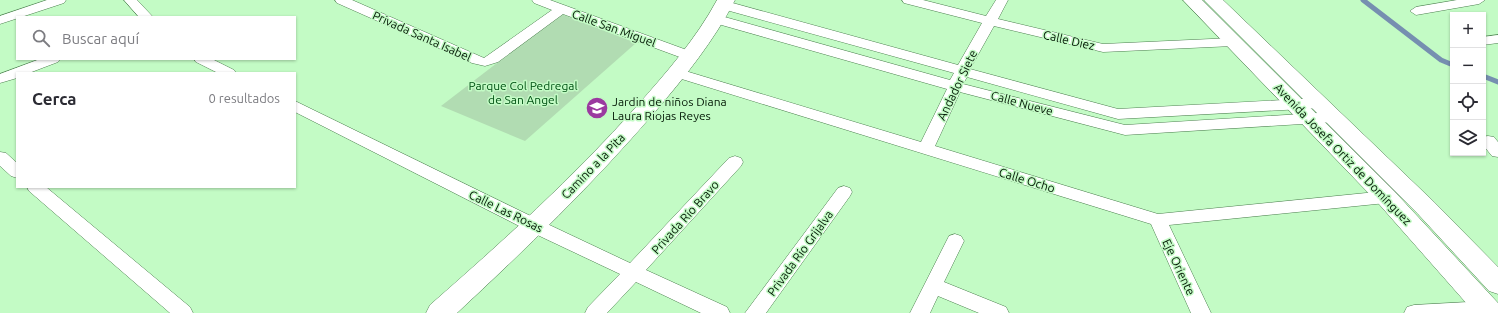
<!DOCTYPE html>
<html lang="es">
<head>
<meta charset="utf-8">
<style>
	:root { --surface:#fff; --page:#f7f7f7; --text:#2b2b33; --muted:#7c7c81; --line:#e1e1e2 }
	body { margin:0; font-family:Ubuntu,sans-serif; background:var(--page); color:var(--text) }
	.controls { position:absolute; right:12px; top:12px; display:grid; overflow:hidden; border-radius:0px; box-shadow:0 1px 3px #0004 }
	.controls button { width:36px; height:36px; display:grid; place-items:center; padding:0; border:0; border-bottom:1px solid var(--line); background:var(--surface); color:var(--text); font:20px sans-serif }
	.list { margin:0; padding:0; list-style:none }
	h2 { display:flex; justify-content:space-between; align-items:center; height:52px; margin:0; padding:0 16px; font-size:17px }
	h2 small { font-size:13px; font-weight:400; color:var(--muted) }
	.icon { flex:none; width:22px; height:22px; fill:none; stroke:currentColor; stroke-width:2; stroke-linecap:round; stroke-linejoin:round }
	.map { position:relative; flex:none; width:1498px; height:313px; overflow:hidden }
	.search { position:absolute; background:var(--surface); box-shadow:0 1px 3px #0004; left:16px; top:16px; width:280px; height:44px; display:flex; align-items:center; gap:10px; box-sizing:border-box; padding:0 14px; border-radius:0px; color:var(--muted); font-size:15px }
	.panel { position:absolute; background:var(--surface); box-shadow:0 1px 3px #0004; left:16px; top:72px; width:280px; height:116px; border-radius:0px }
	.map>svg:first-child { display:block }
</style>
</head>
<body>
<div class="map">
<svg width="1498" height="313" viewBox="0 0 1498 313">
	<rect width="100%" height="100%" fill="#c3fbc5"/>
	<path fill="#b1dcb2" d="M561,14L636,43L525,141L441,106Z"/>
	<g fill="none" stroke-linecap="round" stroke-linejoin="round">
		<path stroke="#768fb0" stroke-width="5" d="M1363,0L1441,60L1453,65
			M1483,76L1498,82"/>
		<g stroke="#4c7f4f" stroke-width="1">
			<path id="street" d="M47,0H66L64,3L0,24V16Z
				M124,0H137L153,17H139Z
				M335,0H352L484,58L552,10L534,3L532,0H550L695,53L697,56L695,59H685L563,14L498,62L485,66L472,63L337,3Z
				M902,0H923L986,16L996,0H1008L998,19L1103,44L1233,38L1238,39L1240,42L1238,45L1233,46L1103,52L994,26L970,69L1118,109L1320,98L1325,100L1327,103L1325,106L1320,108L1118,119L967,77L963,84L1125,125L1334,112L1339,114L1342,117L1339,120L1334,122L1125,135L960,92L935,146L1158,214L1386,191L1392,193L1394,197L1392,201L1386,203L1169,225L1211,313H1191L1151,224L672,76L670,73L672,70H682L921,142L947,89L711,22L709,19L716,15L721,16L950,80L954,73L719,8L718,5L719,2H729L958,65L982,23L904,3Z
				M1457,0H1485L1479,4L1416,15L1410,11L1416,7Z
				M1498,35V43L1483,45V37Z
				M40,59H60L58,62L29,73H17V78L0,83V74Z
				M194,59H212L234,70L236,73H218L196,62Z
				M295,101L541,221L630,263L729,158L735,156L741,158L743,162L741,166L646,270L727,307L730,313H701L636,282L607,313H585L588,307L620,274L529,231L295,112Z
				M1488,136L1494,137L1498,142V157L1492,156L1483,145V137Z
				M0,152L6,153L17,163V178L11,176L0,166Z
				M844,186L850,188L852,192L850,196L766,313H745L838,188Z
				M27,187H46L190,307L193,313H170L29,191Z
				M955,234L961,236L964,241L944,282L1006,307L1009,313H979L938,296L930,313H910L949,236Z
				M1487,301L1498,303V313H1404L1407,307L1414,305Z"/>
		</g>
		<g stroke="#4c7f4f" stroke-width="1">
			<path id="secondary" d="M717,0H735C714,41 684,78 654,113C593,184 526,249 457,313H426L430,305C502,242 573,178 637,106C666,73 696,39 717,0Z
				M1183,0H1202L1394,191L1498,303V313H1475L1378,203Z
				M1204,0H1223L1434,202L1498,267V294L1489,291L1418,214Z"/>
		</g>
		<use href="#street" fill="#fff" fill-rule="evenodd"/>
		<use href="#secondary" fill="#fff" fill-rule="evenodd"/>
	</g>
	<defs>
		<g id="school-disc" transform="scale(1.15)"><circle r="9.5" fill="#9b39a0" stroke="#c3fbc5"/><path d="M0-5L7-2L0 1L-7-2ZM-4 1L0 2.5L4 1V4Q0 6-4 4Z" fill="#fff"/></g>
	</defs>
	<g fill-rule="evenodd">
		<use href="#school-disc" x="597" y="108"/>
	</g>
	<g text-anchor="middle" dominant-baseline="central" stroke-width="3" stroke-linejoin="round" paint-order="stroke">
		<g font-size="12" fill="#041906" stroke="#c3fbc5">
			<text transform="translate(614 28) rotate(20)">Calle San Miguel</text>
			<text transform="translate(422 36) rotate(24)">Privada Santa Isabel</text>
			<text transform="translate(1069 40) rotate(13)">Calle Diez</text>
			<text transform="translate(957 85) rotate(-64)">Andador Siete</text>
			<text transform="translate(1022 103) rotate(15)">Calle Nueve</text>
			<text transform="translate(1343 154) rotate(46)">Avenida Josefa Ortiz de Domínguez</text>
			<text transform="translate(593 166) rotate(-46)">Camino a la Pita</text>
			<text transform="translate(1027 180) rotate(17)">Calle Ocho</text>
			<text transform="translate(506 211) rotate(26)">Calle Las Rosas</text>
			<text transform="translate(685 217) rotate(-48)">Privada Río Bravo</text>
			<text transform="translate(800 253) rotate(-54)">Privada Río Grijalva</text>
			<text transform="translate(1179 267) rotate(65)">Eje Oriente</text>
		</g>
		<g font-size="12" fill="#005013" stroke="#c3fbc5">
			<text x="523" y="85">Parque Col Pedregal<tspan x="523" dy="14">de San Angel</tspan></text>
		</g>
		<g font-size="12" fill="#041906" stroke="#c3fbc5" text-anchor="start">
			<text x="612" y="101">Jardin de niños Diana<tspan x="612" dy="14">Laura Riojas Reyes</tspan></text>
		</g>
	</g>
</svg>
<div class="controls">
<button>+</button>
<button>−</button>
<button><svg class="icon" aria-label="locate" viewBox="0 0 24 24"><circle cx="12" cy="12" r="6"/><path d="M12 2v4M12 18v4M2 12h4M18 12h4"/></svg></button>
<button><svg class="icon" aria-label="layers" viewBox="0 0 24 24"><path d="M12 4l9 5-9 5-9-5zM3 14l9 5 9-5"/></svg></button>
</div>
<div class="search"><svg class="icon" aria-label="search" viewBox="0 0 24 24"><circle cx="10" cy="10" r="6"/><path d="M15 15l6 6"/></svg>Buscar aquí</div>
<section class="panel">
<h2>Cerca<small>0 resultados</small></h2>
<ul class="list">
</ul>
</section>
</div>
</body>
</html>
